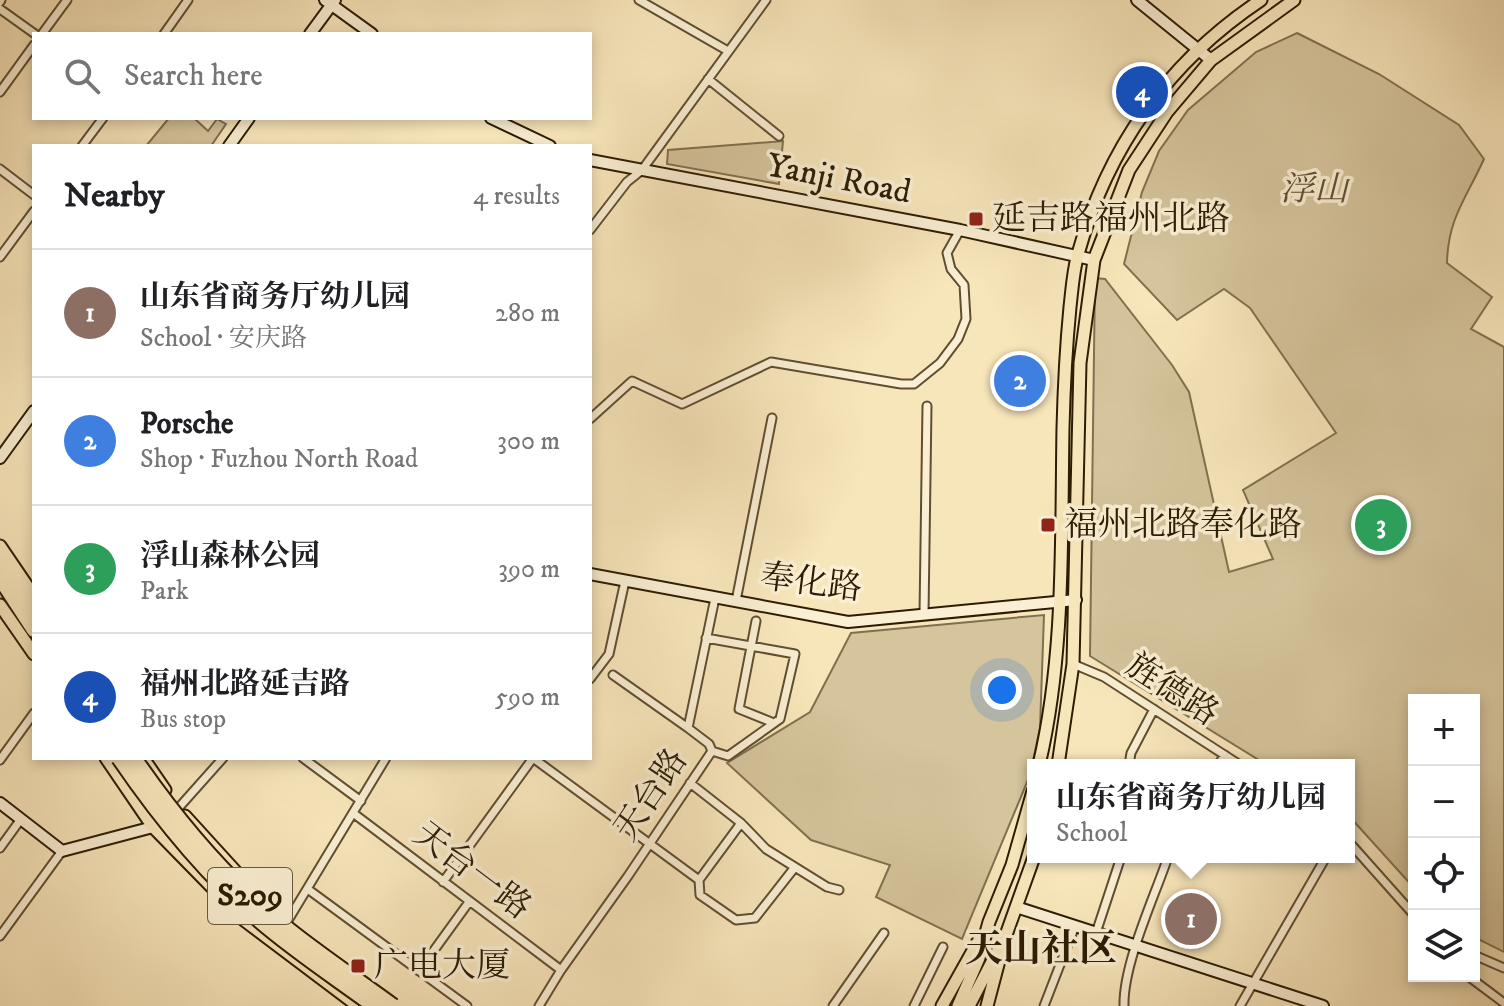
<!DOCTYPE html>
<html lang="en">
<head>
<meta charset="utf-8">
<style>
	:root { --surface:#fff; --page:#f2f2f2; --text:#202124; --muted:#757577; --line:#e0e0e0; --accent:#0f766e }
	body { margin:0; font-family:"IM FELL DW Pica","Noto Serif SC",serif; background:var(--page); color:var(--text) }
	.controls { position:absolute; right:24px; bottom:24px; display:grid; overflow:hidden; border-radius:0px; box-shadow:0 4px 12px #0003 }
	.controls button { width:72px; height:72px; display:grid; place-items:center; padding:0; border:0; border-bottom:2px solid var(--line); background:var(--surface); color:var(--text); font:40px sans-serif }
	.you { position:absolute; left:1002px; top:690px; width:28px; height:28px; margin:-20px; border:6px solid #fff; border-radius:50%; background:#1a73e8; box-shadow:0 0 0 12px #1a73e833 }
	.badge { display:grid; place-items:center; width:52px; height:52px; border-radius:50%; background:var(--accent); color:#fff; font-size:26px; font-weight:700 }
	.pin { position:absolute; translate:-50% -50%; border:4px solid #fff; box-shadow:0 2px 8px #0006 }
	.popup { position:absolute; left:1027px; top:759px; width:328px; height:104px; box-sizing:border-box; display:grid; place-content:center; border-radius:0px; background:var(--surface); filter:drop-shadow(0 2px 6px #0005); font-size:26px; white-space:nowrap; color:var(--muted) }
	.popup b { font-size:30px; color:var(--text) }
	.popup::after { content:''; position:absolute; left:50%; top:100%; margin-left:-16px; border:16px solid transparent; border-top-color:var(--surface) }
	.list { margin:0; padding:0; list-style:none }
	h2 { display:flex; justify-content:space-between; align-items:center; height:104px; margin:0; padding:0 32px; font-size:34px }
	h2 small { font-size:26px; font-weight:400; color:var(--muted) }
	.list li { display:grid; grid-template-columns:52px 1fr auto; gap:24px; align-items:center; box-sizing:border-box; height:128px; padding:0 32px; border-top:2px solid var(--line) }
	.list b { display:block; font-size:30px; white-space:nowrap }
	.list p { margin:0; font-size:26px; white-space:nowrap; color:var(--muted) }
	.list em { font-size:26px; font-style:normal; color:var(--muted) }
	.icon { flex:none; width:44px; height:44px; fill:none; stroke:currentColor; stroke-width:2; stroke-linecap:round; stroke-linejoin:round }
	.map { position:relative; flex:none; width:1504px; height:1006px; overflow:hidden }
	.search { position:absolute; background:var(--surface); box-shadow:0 4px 12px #0003; left:32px; top:32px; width:560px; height:88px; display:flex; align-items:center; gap:20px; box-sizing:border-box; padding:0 28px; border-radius:0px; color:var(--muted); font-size:30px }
	.panel { position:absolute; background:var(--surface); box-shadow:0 4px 12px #0003; left:32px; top:144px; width:560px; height:616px; border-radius:0px }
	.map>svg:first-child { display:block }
</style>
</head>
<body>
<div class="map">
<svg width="1504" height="1006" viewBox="0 0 1504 1006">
	<rect width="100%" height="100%" fill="#f8e6bb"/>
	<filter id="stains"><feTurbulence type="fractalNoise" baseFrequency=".0025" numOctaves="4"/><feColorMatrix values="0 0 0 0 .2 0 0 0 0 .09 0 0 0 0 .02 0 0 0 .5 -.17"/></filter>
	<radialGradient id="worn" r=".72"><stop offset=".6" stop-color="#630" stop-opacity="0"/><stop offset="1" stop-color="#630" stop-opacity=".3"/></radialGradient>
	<path fill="#d5c49c" stroke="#817050" stroke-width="2" d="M1297,33L1379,74L1459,125L1484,159C1466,199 1448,218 1447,263L1492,297L1471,329L1504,347V952L1474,937V700H1414V888L1349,816V765H1267L1090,656L1095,278L1105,279L1172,365L1189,392L1229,572L1273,559L1243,490L1336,433L1250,308L1224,289L1177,320L1124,264L1142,192L1159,151L1188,110L1256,52Z
		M169,118H194L208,131L217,119L226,124L211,146H146Z
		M783,141L779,184L667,164L668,150Z
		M1044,615L1040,728L1030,775L962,939L876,897L890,865L811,840L727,763L810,712L851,633Z"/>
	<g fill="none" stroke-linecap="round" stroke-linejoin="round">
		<g stroke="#604e31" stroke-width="11">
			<path id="street" d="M639,0L728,51
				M0,2L1,0
				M0,9L35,34
				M42,34L67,0
				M164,34L188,0
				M708,79L779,136
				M0,92L34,45
				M82,146L103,118
				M0,169L34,195
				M590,230L627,182L642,170L766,0
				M0,257L34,211
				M590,419L632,381L682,404L771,362L901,384H914L940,363L958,339L966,319L964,285L951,269L947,253L960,230
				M736,601L772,418
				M924,614L927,406
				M756,621L739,709L774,723
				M706,638L795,654L780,719L728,756L712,751
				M1073,664L1104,677L1240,765
				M613,675L688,728
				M590,679L609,654L625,581
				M303,758L361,801
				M533,758L699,880
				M0,760L34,713
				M1129,765L1131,753L1154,709
				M1218,765L1225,755
				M690,783L741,823L766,849L827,887L839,890
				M174,813L223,758
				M353,813L561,970
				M741,823L699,880L700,895L736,920L755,918L795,867
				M1349,842L1414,915
				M0,848L21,819
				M443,882L533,758
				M309,890L467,1006
				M284,927L386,758
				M1096,933L1121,857
				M0,936L62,851
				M1474,955L1504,968
				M419,971L469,902
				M1468,976L1504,1003
				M539,1006L561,970L628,876L712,751L709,744L688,728L715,598
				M833,1006L884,933
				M914,1006L943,947
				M1044,1006L1075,926
				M1124,1006C1123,964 1154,898 1168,857
				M1240,1006L1326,857"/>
		</g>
		<g stroke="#2d1c03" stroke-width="14">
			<path id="secondary" d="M325,0L372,34
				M1137,0L1211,60
				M310,34L335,0
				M491,118L550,146
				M229,146L249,118
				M590,160L960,230L1094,260
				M0,458L34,411
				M590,574L848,622L1076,600
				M0,803L62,851L153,827
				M1016,907L1323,1006"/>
		</g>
		<g stroke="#2d1c03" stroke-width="15">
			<path id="primary" d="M0,546L34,596
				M0,605L34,654
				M106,758L153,827L244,920L358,1006
				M143,758L165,790
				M1039,765C1065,655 1061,541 1063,428C1064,387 1066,348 1070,307C1072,290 1073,271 1078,254C1108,146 1168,62 1261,0
				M1058,765L1073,664L1080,363L1094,260L1129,170L1167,112L1211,60L1294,0
				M185,816L246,883
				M942,1006L979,940
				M958,1006L979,958L989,922L1012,865L1033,791
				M969,1006L1006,935L1034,857
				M987,1006L1001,953"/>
		</g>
		<g stroke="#2d1c03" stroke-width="18">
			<path id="highway" d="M0,558L34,609
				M0,578L34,630"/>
		</g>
		<use href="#street" stroke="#faefd3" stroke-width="7"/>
		<use href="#secondary" stroke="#faefd3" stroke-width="10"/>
		<use href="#primary" stroke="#f8e6bb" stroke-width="11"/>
		<use href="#highway" stroke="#f8e6bb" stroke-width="14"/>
		<g stroke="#2d1c03" stroke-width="18" stroke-linecap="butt">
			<path id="highway-bridge" d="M119,758C160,818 205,874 260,921C296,952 336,978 374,1006
				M134,758C178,822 228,882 289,930C323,957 359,981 393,1006"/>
		</g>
		<use href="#highway-bridge" stroke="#f8e6bb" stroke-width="14"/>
	</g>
	<g fill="#8f2418" stroke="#faefd3" stroke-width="3">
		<rect x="968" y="211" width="16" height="16" rx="4"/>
		<rect x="1040" y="517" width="16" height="16" rx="4"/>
		<rect x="350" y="958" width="16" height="16" rx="4"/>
	</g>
	<g text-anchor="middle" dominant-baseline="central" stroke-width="7" stroke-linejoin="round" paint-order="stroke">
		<rect fill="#faefd3" stroke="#6a5b41" stroke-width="2" x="208" y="868" width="84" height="56" rx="6"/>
		<g font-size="32" font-weight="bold" fill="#2d1c03">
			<text x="250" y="896">S209</text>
		</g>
		<g font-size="34" fill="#2d1c03" stroke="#faefd3">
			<text transform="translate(839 179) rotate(11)">Yanji Road</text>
			<text transform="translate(811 583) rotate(7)">奉化路</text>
			<text transform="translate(1172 690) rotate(33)">旌德路</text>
			<text transform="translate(651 795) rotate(-56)">天台路</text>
			<text transform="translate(472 871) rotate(37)">天台一路</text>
		</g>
		<g font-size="34" font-style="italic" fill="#5f4e31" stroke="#faefd3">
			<text x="1314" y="190">浮山</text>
		</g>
		<g font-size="34" fill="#2d1c03" stroke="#faefd3" text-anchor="start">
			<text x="992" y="219">延吉路福州北路</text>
			<text x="1064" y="525">福州北路奉化路</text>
			<text x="374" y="966">广电大厦</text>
		</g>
		<g font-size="38" font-weight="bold" fill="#2d1c03" stroke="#faefd3">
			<text x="1041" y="950">天山社区</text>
		</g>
	</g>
	<rect width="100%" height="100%" filter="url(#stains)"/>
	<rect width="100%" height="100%" fill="url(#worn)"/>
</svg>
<div class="controls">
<button>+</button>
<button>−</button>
<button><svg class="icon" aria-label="locate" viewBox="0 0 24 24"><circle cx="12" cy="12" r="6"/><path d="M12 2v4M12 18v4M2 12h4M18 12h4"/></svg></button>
<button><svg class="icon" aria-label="layers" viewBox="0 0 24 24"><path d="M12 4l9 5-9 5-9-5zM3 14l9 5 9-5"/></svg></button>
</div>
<div class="you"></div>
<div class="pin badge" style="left:1191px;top:919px;background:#8d6e63">1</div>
<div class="popup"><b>山东省商务厅幼儿园</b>School</div>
<div class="pin badge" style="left:1020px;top:381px;background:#3f7fe0">2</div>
<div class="pin badge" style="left:1381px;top:525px;background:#2e9e5b">3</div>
<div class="pin badge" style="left:1142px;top:92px;background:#1a4fb4">4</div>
<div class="search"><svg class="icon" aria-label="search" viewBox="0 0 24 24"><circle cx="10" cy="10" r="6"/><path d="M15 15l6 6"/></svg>Search here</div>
<section class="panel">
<h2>Nearby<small>4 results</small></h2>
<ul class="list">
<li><span class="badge" style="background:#8d6e63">1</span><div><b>山东省商务厅幼儿园</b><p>School · 安庆路</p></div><em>280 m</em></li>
<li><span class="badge" style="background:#3f7fe0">2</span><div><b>Porsche</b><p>Shop · Fuzhou North Road</p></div><em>300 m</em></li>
<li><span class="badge" style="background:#2e9e5b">3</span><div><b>浮山森林公园</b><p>Park</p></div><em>390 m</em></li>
<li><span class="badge" style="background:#1a4fb4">4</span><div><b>福州北路延吉路</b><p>Bus stop</p></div><em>590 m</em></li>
</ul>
</section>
</div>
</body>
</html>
